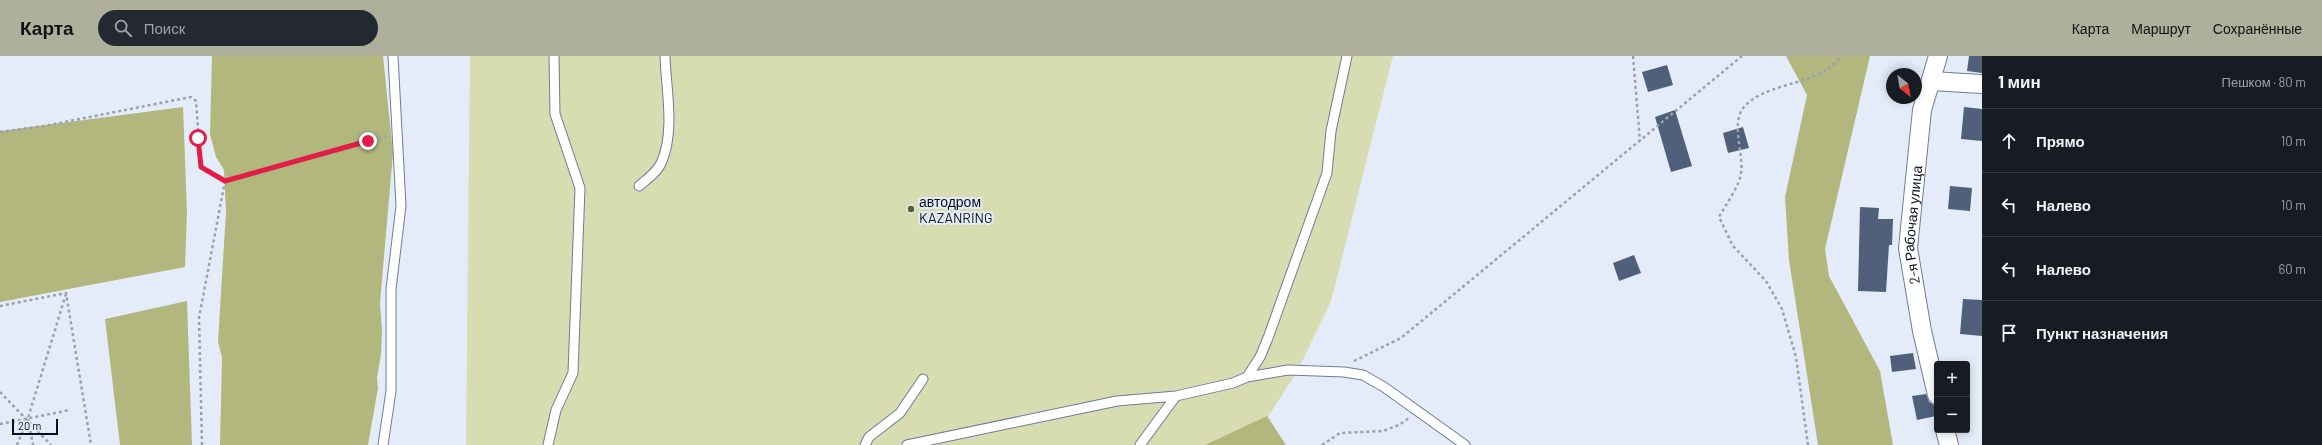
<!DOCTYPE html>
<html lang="ru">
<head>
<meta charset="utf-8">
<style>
	:root { --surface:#171b24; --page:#242831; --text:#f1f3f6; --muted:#9ea1a6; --line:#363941; --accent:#aeb09b }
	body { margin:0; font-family:Barlow,sans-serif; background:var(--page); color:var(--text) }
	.controls { position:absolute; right:12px; bottom:12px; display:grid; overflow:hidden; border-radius:4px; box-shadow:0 2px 10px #0003 }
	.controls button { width:36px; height:36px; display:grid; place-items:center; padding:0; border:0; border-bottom:1px solid var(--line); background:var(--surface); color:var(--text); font:20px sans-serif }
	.compass { position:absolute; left:1886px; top:12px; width:36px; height:36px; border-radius:50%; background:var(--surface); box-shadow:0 2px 10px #0003; rotate:149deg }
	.scale { position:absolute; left:12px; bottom:10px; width:46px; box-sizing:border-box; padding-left:4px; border:2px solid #0a101a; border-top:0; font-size:11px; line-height:14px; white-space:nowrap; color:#0a101a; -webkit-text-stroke:3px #e4ecf9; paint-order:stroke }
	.stop { position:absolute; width:12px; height:12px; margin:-9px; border:3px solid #e11d48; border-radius:50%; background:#fff }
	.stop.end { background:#e11d48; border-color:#fff; box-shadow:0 1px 4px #0008 }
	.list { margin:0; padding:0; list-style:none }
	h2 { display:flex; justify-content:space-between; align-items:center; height:52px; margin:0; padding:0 16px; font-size:17px }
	h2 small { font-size:13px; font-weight:400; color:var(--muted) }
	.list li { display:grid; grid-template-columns:26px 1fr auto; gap:12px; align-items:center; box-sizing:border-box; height:64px; padding:0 16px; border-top:1px solid var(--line) }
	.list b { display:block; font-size:15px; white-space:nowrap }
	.list em { font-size:13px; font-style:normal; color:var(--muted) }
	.icon { flex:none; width:22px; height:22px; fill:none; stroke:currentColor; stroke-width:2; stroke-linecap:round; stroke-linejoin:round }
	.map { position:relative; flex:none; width:1982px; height:389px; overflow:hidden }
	header { display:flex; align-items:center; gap:24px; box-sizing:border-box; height:56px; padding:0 20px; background:var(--accent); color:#111 }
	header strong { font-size:19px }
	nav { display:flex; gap:22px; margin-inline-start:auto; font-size:14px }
	.search { width:280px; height:36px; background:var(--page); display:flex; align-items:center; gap:10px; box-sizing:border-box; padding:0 14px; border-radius:22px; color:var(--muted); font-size:15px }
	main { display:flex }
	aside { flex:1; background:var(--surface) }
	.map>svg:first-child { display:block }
</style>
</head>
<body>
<header>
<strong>Карта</strong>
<div class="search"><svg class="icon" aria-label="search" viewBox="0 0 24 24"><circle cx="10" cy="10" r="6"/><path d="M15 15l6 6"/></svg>Поиск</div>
<nav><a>Карта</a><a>Маршрут</a><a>Сохранённые</a></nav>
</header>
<main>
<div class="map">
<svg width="1982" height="389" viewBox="0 0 1982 389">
	<rect width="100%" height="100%" fill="#e4ecf9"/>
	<path fill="#d8dcb1" d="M470,0H1393L1331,245L1298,314L1250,389H466Z"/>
	<path fill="#b2b77d" d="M212,0H383L393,97L380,247L382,275L381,298L377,322L378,332L368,389H220L222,301L218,286L226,156L224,114L216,101L210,78Z
		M1786,0H1870L1825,193L1829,220L1880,315L1893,389H1818L1789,204L1785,141L1807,39Z
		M183,51L187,156L185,211L0,246V75Z
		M187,245L192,389H120L105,263Z
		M1267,360L1286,389H1205Z"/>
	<path fill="#50607b" d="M1969,0H1982V17L1967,15Z
		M1667,9L1673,29L1648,36L1642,16Z
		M1964,51L1982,53V85L1961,83Z
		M1675,54L1692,110L1671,116L1655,61Z
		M1743,71L1749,92L1728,97L1723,77Z
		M1950,130L1972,132L1970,155L1948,153Z
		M1860,151L1879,152L1878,163H1893L1892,189H1889L1886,236L1858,235Z
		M1634,199L1641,217L1619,225L1613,207Z
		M1963,243L1982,244V280L1960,278Z
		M1913,297L1916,313L1892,316L1890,300Z
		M1926,338L1929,346L1934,349L1936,360L1917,364L1912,340Z"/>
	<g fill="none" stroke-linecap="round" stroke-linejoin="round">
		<g stroke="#6c7d99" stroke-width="11">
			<path id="service" d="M639,130C647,123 658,116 662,105C675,74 666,33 665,0
				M1247,321L1260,301L1268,282L1327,117L1331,75L1347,0
				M383,389L391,335V233L401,150L393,0
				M548,389L556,354L573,317L580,132L555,58L554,0
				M865,389L869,381L900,357L923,323
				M907,389L1117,345L1176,340L1233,327L1247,321L1288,314L1344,316L1363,319L1384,331L1465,389
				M1140,389L1176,340"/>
		</g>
		<g stroke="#6c7d99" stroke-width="20">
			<g id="minor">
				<path d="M1931,25L1982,28"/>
				<path id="s1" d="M1937,339L1922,275L1908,192L1922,54L1938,0"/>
				<path d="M1945,374L1949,389"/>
			</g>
		</g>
		<path stroke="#99a1ad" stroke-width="2.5" stroke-dasharray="3 3" stroke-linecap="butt" d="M1633,0L1640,85
			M0,76L44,70L191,41L196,45L201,111L225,125
			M0,250L66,237L91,389
			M1354,305L1401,282L1742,0
			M0,336L51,389
			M28,363L33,389
			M0,368L70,354
			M17,389L28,362L66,238
			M202,389L199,262L225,125L386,80
			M1322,389L1340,377L1383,375L1399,369L1409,362
			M1808,389L1796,301L1782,253L1766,225L1733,190L1719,161C1725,150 1740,129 1741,117C1744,99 1731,68 1743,52C1761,30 1803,29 1826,14C1832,11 1837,5 1842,0"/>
		<use href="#service" stroke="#fff" stroke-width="9"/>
		<use href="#minor" stroke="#fff" stroke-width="18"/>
	</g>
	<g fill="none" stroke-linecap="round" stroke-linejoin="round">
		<path stroke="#e11d48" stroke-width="5" d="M198,82L201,111L225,125L368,85"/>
	</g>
	<circle fill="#5b5e2c" stroke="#e4ecf9" stroke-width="1.5" cx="911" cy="153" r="4"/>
	<g text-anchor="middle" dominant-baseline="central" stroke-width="4" stroke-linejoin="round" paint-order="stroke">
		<g font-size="14" fill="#0a101a" stroke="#e4ecf9" text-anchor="start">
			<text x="919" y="145">автодром<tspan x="919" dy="16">KAZANRING</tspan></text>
		</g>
		<g font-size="14" fill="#0a101a" stroke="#e4ecf9">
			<text stroke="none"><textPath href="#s1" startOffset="173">2-я Рабочая улица</textPath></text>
		</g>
	</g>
</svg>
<div class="controls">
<button>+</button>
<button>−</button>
</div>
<svg class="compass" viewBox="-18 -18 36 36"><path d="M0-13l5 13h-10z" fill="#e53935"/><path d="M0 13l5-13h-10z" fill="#9ea1a6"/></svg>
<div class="scale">20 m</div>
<div class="stop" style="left:198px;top:82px"></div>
<div class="stop end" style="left:368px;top:85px"></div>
</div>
<aside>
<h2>1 мин<small>Пешком · 80 m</small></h2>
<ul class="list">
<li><svg class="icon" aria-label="ahead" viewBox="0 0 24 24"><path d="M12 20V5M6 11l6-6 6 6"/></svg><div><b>Прямо</b></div><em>10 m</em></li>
<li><svg class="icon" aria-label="left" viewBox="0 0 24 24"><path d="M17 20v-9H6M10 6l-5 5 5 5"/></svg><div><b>Налево</b></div><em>10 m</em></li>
<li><svg class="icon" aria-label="left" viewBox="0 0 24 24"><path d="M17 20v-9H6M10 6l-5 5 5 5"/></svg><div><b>Налево</b></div><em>60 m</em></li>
<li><svg class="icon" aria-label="arrive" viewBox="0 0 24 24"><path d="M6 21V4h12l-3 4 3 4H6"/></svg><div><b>Пункт назначения</b></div></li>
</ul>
</aside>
</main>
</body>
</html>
